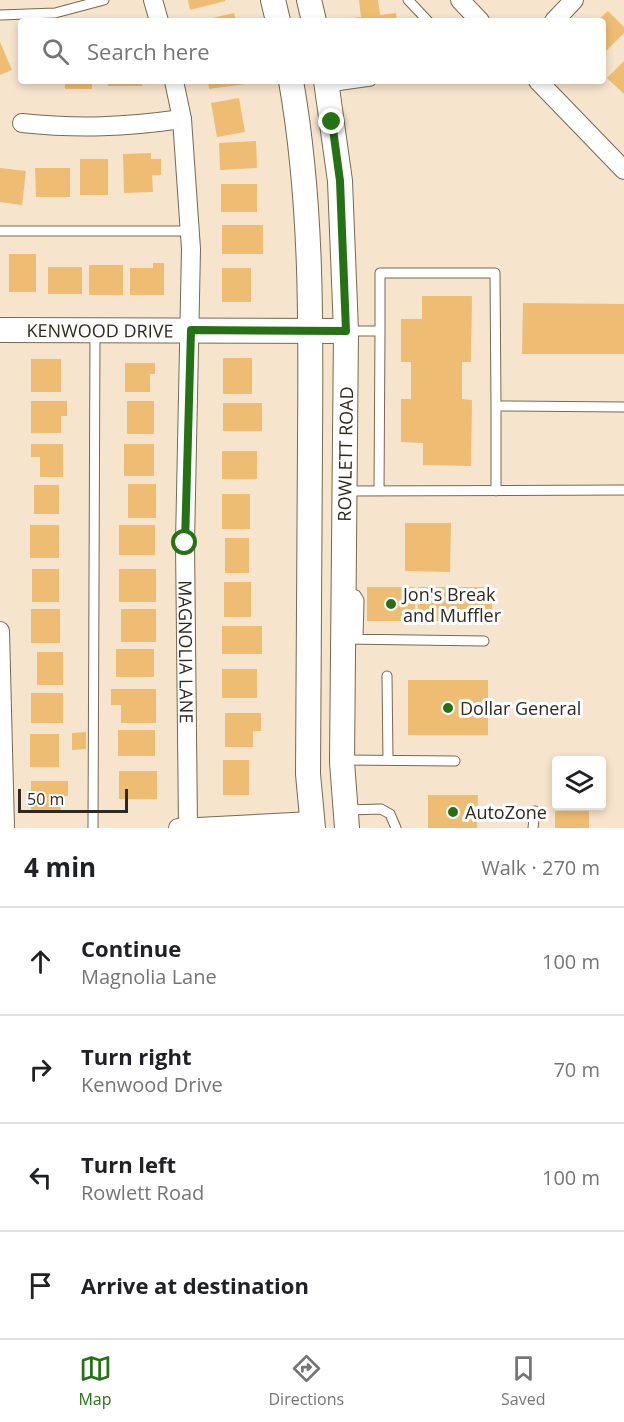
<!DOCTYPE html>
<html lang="en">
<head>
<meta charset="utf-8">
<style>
	:root { --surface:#fff; --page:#f2f2f2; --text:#202124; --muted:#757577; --line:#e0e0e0; --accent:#267115 }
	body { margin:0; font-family:"Open Sans",sans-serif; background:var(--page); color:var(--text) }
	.controls { position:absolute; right:18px; bottom:18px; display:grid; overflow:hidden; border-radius:6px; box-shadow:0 3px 9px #0003 }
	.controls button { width:54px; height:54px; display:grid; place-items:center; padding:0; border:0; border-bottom:2px solid var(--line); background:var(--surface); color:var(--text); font:30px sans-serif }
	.scale { position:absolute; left:18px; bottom:15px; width:110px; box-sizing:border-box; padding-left:6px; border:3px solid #2f291f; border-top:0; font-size:16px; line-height:21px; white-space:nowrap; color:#2f291f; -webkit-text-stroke:4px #fff; paint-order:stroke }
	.stop { position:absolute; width:18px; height:18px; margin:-14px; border:4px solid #267115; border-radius:50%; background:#fff }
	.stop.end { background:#267115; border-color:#fff; box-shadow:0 2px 6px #0008 }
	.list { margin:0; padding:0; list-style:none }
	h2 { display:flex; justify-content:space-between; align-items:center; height:78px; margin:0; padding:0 24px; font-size:26px }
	h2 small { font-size:20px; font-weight:400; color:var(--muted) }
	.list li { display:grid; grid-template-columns:39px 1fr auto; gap:18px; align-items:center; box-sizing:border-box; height:108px; padding:0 24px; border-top:2px solid var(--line) }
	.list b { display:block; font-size:22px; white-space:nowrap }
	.list p { margin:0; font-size:20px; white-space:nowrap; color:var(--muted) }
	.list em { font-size:20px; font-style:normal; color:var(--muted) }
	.icon { flex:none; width:33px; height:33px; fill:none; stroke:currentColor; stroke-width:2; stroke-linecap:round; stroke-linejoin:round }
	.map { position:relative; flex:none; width:624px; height:828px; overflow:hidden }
	.search { position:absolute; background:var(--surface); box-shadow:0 3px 9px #0003; left:18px; right:18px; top:18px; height:66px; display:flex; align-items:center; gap:15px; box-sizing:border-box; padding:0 21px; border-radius:6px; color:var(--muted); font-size:22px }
	.sheet { height:510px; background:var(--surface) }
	nav { display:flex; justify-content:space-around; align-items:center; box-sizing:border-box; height:84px; border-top:2px solid var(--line); background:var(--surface); font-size:16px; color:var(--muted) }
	nav a { display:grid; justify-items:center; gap:3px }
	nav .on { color:var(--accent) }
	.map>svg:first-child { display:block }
</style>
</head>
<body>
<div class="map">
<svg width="624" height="828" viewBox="0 0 624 828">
	<rect width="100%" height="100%" fill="#f6e4cc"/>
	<path fill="#eebd73" d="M188,0H225V1L190,10Z
		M359,0H378L380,15L396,13L397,21H353V18L361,17Z
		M608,11L624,27V33L603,54V21H597Z
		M234,13L236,21H204L203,20Z
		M0,42L12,70L0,75Z
		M624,61V94L607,78Z
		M65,81H92V89H65Z
		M108,81H142V86H108Z
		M208,81H246V84L209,89Z
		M239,98L245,132L217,137L211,103Z
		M256,141L257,168L220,170L219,143Z
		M151,153V159H161V175H152L153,192L124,193L123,154Z
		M80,159H108V195H80Z
		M0,168L26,171L22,205L0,202Z
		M35,168H70V197H36Z
		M221,184H257V212H221Z
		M222,225H263V254H222Z
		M9,254H36V292H9Z
		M153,263H164V295H130V268H153Z
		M89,265H123V295H89Z
		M48,267H82V294H48Z
		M222,268H251V302H222Z
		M422,296H472L471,362H462V399L472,400L471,466L423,465V443L401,442V399H411V362H401V319H422Z
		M523,303L624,304V354H522Z
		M223,358H252V394H223Z
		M31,359H61V392H31Z
		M125,363H155V374H150V392H125Z
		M31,401H67V416H61V433H31Z
		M127,401H154V434H127Z
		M223,403H262V431H223Z
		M31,444H63V477H40V457H31Z
		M124,444H154V476H124Z
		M222,451H257V479H222Z
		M128,484H156V518H128Z
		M34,485H59V514H34Z
		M222,494H250V529H222Z
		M405,523H451L450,572L405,571Z
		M30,525H59V558H30Z
		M119,525H155V555H119Z
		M225,538H249V573H225Z
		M32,569H59V602H32Z
		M119,569H156V602H119Z
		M224,582H251V617H224Z
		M367,587H415V621H367Z
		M418,587H492V621H418Z
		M31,609H60V643H31Z
		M121,609H156V642H121Z
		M222,626H262V654H222Z
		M116,649H154V677H116Z
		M37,652H63V685H37Z
		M222,669H257V698H222Z
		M408,680H488V735H408Z
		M111,689H156V723H121V705H111Z
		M31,693H63V723H31Z
		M225,713H261V731H253V747H225Z
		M118,730H155V756H118Z
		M86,732V749L72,750V733Z
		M30,734H59V767H30Z
		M223,760H249V795H223Z
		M119,771H157V799H119Z
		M31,781H68V796H61V813H31Z
		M428,795H478L477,828H428Z
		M555,811H589V828H555Z"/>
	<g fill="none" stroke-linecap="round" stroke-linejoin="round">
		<g stroke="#786953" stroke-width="11">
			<path id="lane" d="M408,0L428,21
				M0,15L55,13L104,0
				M329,87L371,81
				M0,231H190
				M346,331H380V273H495L496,406L624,407
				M496,406V491
				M345,491L624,490
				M379,491L380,331
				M346,593L356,595L359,600L358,639
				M345,639L484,641
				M387,676L388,760
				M344,760L455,761
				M348,810L381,809L390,814L396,828
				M93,828L95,332
				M533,828L535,811"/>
		</g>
		<g stroke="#786953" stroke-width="20">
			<g id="street">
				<path d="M153,0L159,21"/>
				<path d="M460,0L480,21"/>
				<path d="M554,21L574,0"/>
				<path id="s1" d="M174,81L182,119L191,249L185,543L188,827"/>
				<path d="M538,81L624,170"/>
				<path d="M22,123C79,129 125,127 182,119"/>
				<path d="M0,631L5,828"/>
				<path d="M178,828L312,821"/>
			</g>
		</g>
		<g stroke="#786953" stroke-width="26">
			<g id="secondary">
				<path d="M273,0L278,21"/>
				<path d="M309,0L314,21"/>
				<path d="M291,81C312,200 311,323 310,443C309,554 309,664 308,774L313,828"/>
				<path d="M326,81L340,181L346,331L342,762L347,828"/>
				<path id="s2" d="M0,330L346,331"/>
			</g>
		</g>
		<use href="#lane" stroke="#fff" stroke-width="9"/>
		<use href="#street" stroke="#fff" stroke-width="18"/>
		<use href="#secondary" stroke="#fff" stroke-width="24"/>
	</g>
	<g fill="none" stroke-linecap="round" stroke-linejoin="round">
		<path stroke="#267115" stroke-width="8" d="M185,543L191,330L346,331L340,181L332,122"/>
	</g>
	<g fill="#267115" stroke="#fff" stroke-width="2">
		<circle cx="391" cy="604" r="6"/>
		<circle cx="448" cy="708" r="6"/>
		<circle cx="453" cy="812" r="6"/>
	</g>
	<g text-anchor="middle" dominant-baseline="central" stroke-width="6" stroke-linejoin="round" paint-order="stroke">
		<g font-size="18" fill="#2f291f" stroke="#fff">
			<text stroke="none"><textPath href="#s2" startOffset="100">KENWOOD DRIVE</textPath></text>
			<text transform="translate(345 454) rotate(-89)">ROWLETT ROAD</text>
			<text stroke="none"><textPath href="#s1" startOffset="572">MAGNOLIA LANE</textPath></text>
		</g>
		<g font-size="18" fill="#2f291f" stroke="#fff" text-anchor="start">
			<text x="403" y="594">Jon's Break<tspan x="403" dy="21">and Muffler</tspan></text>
			<text x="460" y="708">Dollar General</text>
			<text x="465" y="812">AutoZone</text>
		</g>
	</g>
</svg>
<div class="controls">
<button><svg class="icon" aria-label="layers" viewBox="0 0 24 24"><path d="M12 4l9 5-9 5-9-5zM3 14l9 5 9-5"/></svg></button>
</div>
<div class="scale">50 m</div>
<div class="stop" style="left:185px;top:543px"></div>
<div class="stop end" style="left:332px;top:122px"></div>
<div class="search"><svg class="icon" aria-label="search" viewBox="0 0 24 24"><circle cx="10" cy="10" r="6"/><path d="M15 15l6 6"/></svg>Search here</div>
</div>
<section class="sheet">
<h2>4 min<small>Walk · 270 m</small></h2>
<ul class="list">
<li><svg class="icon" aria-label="ahead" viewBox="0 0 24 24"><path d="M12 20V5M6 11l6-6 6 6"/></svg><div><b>Continue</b><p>Magnolia Lane</p></div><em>100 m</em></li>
<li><svg class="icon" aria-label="right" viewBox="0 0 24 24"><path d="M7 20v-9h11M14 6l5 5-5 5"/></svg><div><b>Turn right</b><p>Kenwood Drive</p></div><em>70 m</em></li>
<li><svg class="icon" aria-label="left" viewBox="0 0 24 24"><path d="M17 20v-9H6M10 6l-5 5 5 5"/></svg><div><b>Turn left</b><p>Rowlett Road</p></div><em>100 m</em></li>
<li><svg class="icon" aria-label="arrive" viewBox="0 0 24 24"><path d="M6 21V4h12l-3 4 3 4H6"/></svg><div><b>Arrive at destination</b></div></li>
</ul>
</section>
<nav>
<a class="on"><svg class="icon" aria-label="map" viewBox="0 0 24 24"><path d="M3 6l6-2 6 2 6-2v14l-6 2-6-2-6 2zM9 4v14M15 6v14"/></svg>Map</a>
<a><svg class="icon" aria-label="directions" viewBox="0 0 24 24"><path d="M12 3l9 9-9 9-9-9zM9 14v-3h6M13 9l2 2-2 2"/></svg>Directions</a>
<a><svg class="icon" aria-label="saved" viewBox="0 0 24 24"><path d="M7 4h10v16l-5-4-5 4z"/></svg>Saved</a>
</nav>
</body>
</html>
